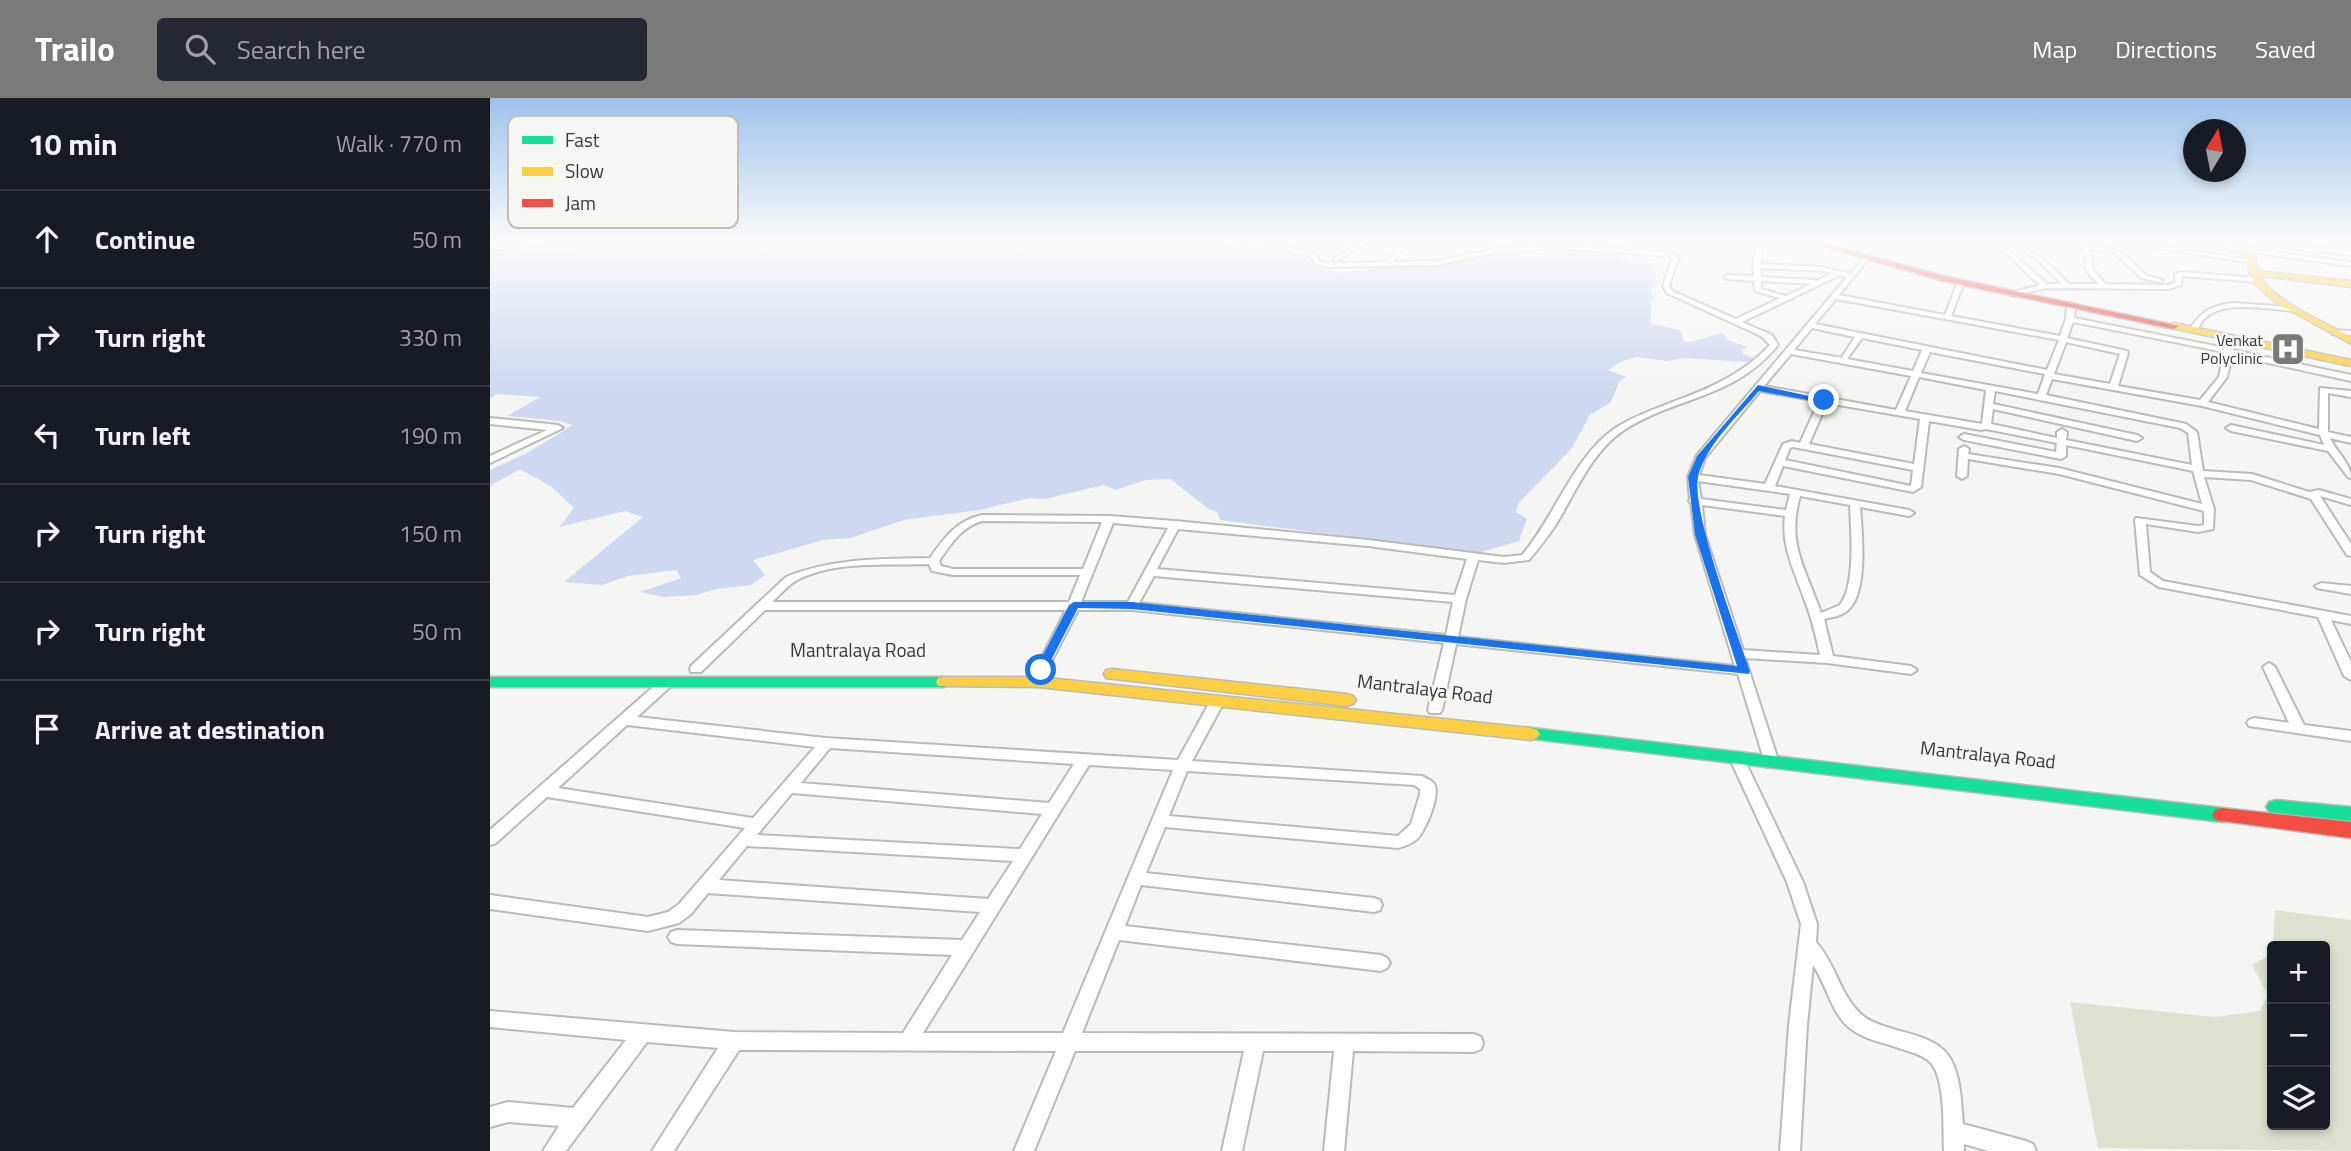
<!DOCTYPE html>
<html lang="en">
<head>
<meta charset="utf-8">
<style>
	:root { --surface:#171b24; --page:#242831; --text:#f1f3f6; --muted:#9ea1a6; --line:#363941; --accent:#7a7a79 }
	body { margin:0; font-family:"Titillium Web",sans-serif; background:var(--page); color:var(--text) }
	.controls { position:absolute; right:21px; bottom:21px; display:grid; overflow:hidden; border-radius:7px; box-shadow:0 4px 10px #0003 }
	.controls button { width:63px; height:63px; display:grid; place-items:center; padding:0; border:0; border-bottom:2px solid var(--line); background:var(--surface); color:var(--text); font:35px sans-serif }
	.compass { position:absolute; left:1693px; top:21px; width:63px; height:63px; border-radius:50%; background:var(--surface); box-shadow:0 4px 10px #0003; rotate:10deg }
	.stop { position:absolute; width:21px; height:21px; margin:-16px; border:5px solid #1a73e8; border-radius:50%; background:#fff }
	.stop.end { background:#1a73e8; border-color:#fff; box-shadow:0 2px 7px #0008 }
	.list { margin:0; padding:0; list-style:none }
	h2 { display:flex; justify-content:space-between; align-items:center; height:91px; margin:0; padding:0 28px; font-size:30px }
	h2 small { font-size:23px; font-weight:400; color:var(--muted) }
	.list li { display:grid; grid-template-columns:46px 1fr auto; gap:21px; align-items:center; box-sizing:border-box; height:98px; padding:0 28px; border-top:2px solid var(--line) }
	.list b { display:block; font-size:26px; white-space:nowrap }
	.list em { font-size:23px; font-style:normal; color:var(--muted) }
	.icon { flex:none; width:38px; height:38px; fill:none; stroke:currentColor; stroke-width:2; stroke-linecap:round; stroke-linejoin:round }
	.map { position:relative; flex:none; width:1861px; height:1053px; overflow:hidden }
	header { display:flex; align-items:center; gap:42px; box-sizing:border-box; height:98px; padding:0 35px; background:var(--accent); color:#fff }
	header strong { font-size:33px }
	nav { display:flex; gap:38px; margin-inline-start:auto; font-size:24px }
	.search { width:490px; height:63px; background:var(--page); display:flex; align-items:center; gap:18px; box-sizing:border-box; padding:0 24px; border-radius:7px; color:var(--muted); font-size:26px }
	main { display:flex }
	aside { flex:1; background:var(--surface) }
	.map>svg:first-child { display:block }
</style>
</head>
<body>
<header>
<strong>Trailo</strong>
<div class="search"><svg class="icon" aria-label="search" viewBox="0 0 24 24"><circle cx="10" cy="10" r="6"/><path d="M15 15l6 6"/></svg>Search here</div>
<nav><a>Map</a><a>Directions</a><a>Saved</a></nav>
</header>
<main>
<aside>
<h2>10 min<small>Walk · 770 m</small></h2>
<ul class="list">
<li><svg class="icon" aria-label="ahead" viewBox="0 0 24 24"><path d="M12 20V5M6 11l6-6 6 6"/></svg><div><b>Continue</b></div><em>50 m</em></li>
<li><svg class="icon" aria-label="right" viewBox="0 0 24 24"><path d="M7 20v-9h11M14 6l5 5-5 5"/></svg><div><b>Turn right</b></div><em>330 m</em></li>
<li><svg class="icon" aria-label="left" viewBox="0 0 24 24"><path d="M17 20v-9H6M10 6l-5 5 5 5"/></svg><div><b>Turn left</b></div><em>190 m</em></li>
<li><svg class="icon" aria-label="right" viewBox="0 0 24 24"><path d="M7 20v-9h11M14 6l5 5-5 5"/></svg><div><b>Turn right</b></div><em>150 m</em></li>
<li><svg class="icon" aria-label="right" viewBox="0 0 24 24"><path d="M7 20v-9h11M14 6l5 5-5 5"/></svg><div><b>Turn right</b></div><em>50 m</em></li>
<li><svg class="icon" aria-label="arrive" viewBox="0 0 24 24"><path d="M6 21V4h12l-3 4 3 4H6"/></svg><div><b>Arrive at destination</b></div></li>
</ul>
</aside>
<div class="map">
<svg width="1861" height="1053" viewBox="0 0 1861 1053">
	<rect width="100%" height="100%" fill="#f5f6f4"/>
	<path fill="#dde1d0" d="M1785,812L1861,822V1053L1608,1050L1580,904L1725,919L1770,913L1778,897L1762,867L1782,856V853V1027H1835V848H1783Z"/>
	<path fill="#ced8f0" d="M113,144H705L749,149L770,148L803,154L829,170L850,175L884,170L942,167L1017,155L1039,161L1068,156L1071,152L1124,154L1138,164L1171,168L1161,172L1166,175V189L1161,190V197L1166,201L1161,203V226L1190,232L1194,244C1209,245 1220,235 1234,236L1238,242L1258,249L1252,251L1253,256L1266,261L1257,264L1195,260L1177,263L1146,259L1130,264L1118,272L1136,279L1129,284L1121,304L1100,317L1082,350L1028,406L1026,414L1037,421L1029,443L988,455L730,422L727,413L720,412L680,381L656,382L625,392L614,387L555,401L540,400L489,412L414,422L361,440L333,442L263,462L275,477L261,487L227,491L207,497L173,499L150,494L191,480L186,472L138,478L112,487L74,484L153,419L135,413L69,429L84,410L62,389L30,371L0,388V372L37,355L83,327L69,323L17,318L50,299L8,296L0,300V154L70,150L69,153Z"/>
	<g fill="none" stroke-linecap="round" stroke-linejoin="round">
		<g stroke="#babbb9" stroke-width="4">
			<path id="street" d="M55,144H89L0,152V148Z
				M777,144L827,157L829,163L836,165L897,164L912,144H918L903,164L946,163L1003,151L1068,146L1178,154L1189,159L1179,188L1182,193L1246,221L1290,200L1265,193L1264,183L1237,181L1234,179L1237,177L1264,178L1263,168L1266,146L1271,147V166L1332,169L1360,176L1378,156L1381,158L1380,159L1349,197L1455,217L1468,184L1471,182L1474,184L1461,218L1570,238L1576,221L1577,207L1581,205L1585,207L1584,220L1735,250L1737,240L1741,238L1745,240L1743,252L1861,277V283L1742,257L1737,279L1718,304L1829,331L1830,290L1861,293V299L1838,295V334L1861,339V345L1840,340C1846,354 1861,365 1861,380L1858,379L1838,353L1741,333L1736,330L1741,327L1834,347L1830,337L1712,308L1562,281L1556,297L1696,326L1707,334L1713,373L1762,376L1819,394L1829,392L1861,401V407L1830,398L1861,446V458L1857,457L1821,401L1761,382L1714,379L1724,411L1723,431L1708,434L1656,426L1660,474L1673,483L1861,518V526L1841,522L1861,564V582L1854,578L1828,519L1669,489L1650,477L1645,422L1646,420L1708,428L1714,427V413L1569,376L1478,361L1477,378L1472,381L1467,378L1469,351L1474,348L1479,351L1478,356L1569,370L1712,406L1703,373L1576,347V358L1571,361L1474,342L1469,339L1474,336L1566,354L1567,345L1496,331L1491,332L1439,323L1431,389L1423,394L1293,368L1285,388L1419,412L1424,415L1419,418L1370,409C1372,434 1378,492 1359,511C1353,518 1342,519 1334,521L1343,558L1421,568L1427,572L1421,576L1337,565L1255,560L1289,665L1287,669H1277L1275,665L1248,576L966,546L952,612L950,615H940L938,612L954,545L642,512H588L557,572L551,576L545,572L576,512H275L211,574H201L200,571L201,568L296,479C342,460 390,461 440,460C455,439 466,423 492,417L619,418L685,423L878,442L1014,459L1032,457C1065,419 1084,357 1127,329C1143,319 1162,312 1180,305C1218,291 1252,277 1280,247L1271,238L1177,195L1173,188L1182,160L1177,158L1068,150L1003,155L946,167L836,169L824,165L822,159L781,149ZM1271,170L1332,173L1343,175L1328,182L1271,179ZM1350,177L1357,179L1207,357L1198,379L1200,401L1199,403L1201,405L1205,437L1245,568L968,539L976,501L988,462L1014,465L1039,462C1048,451 1057,440 1065,428C1085,396 1101,354 1134,332C1187,298 1244,301 1288,247L1282,237L1252,224ZM1271,183L1321,186L1296,198L1271,191ZM1346,201L1569,242L1557,272L1325,226ZM1583,224L1734,254L1729,279L1710,302L1628,288L1638,255L1637,253L1577,240ZM1322,230L1365,239L1352,259L1353,260L1304,252ZM1372,240L1432,252L1423,273L1357,261ZM1576,244L1630,256L1620,286L1564,276ZM1440,254L1555,276L1554,279L1548,296L1431,275ZM1301,256L1421,278L1406,312L1274,288ZM1429,279L1496,292L1492,326L1415,313ZM1270,293L1329,303L1310,345L1302,343L1293,346L1275,386L1209,377L1215,360ZM1505,293L1690,330L1698,335L1702,367L1576,342L1577,334L1572,331L1567,334V340L1501,326L1503,311L1647,343L1652,340L1647,337L1503,306ZM1337,305L1430,321L1424,366L1319,346ZM1303,349L1423,372L1421,388L1295,362L1300,350ZM1208,383L1300,396L1296,412L1211,401ZM1310,398L1360,407C1361,433 1366,486 1350,507L1331,515C1316,471 1296,446 1310,398ZM1212,407L1295,418C1291,449 1305,474 1315,503C1322,521 1326,538 1330,557L1253,552L1215,437ZM492,423L612,424L593,471H463L451,468L449,463C461,446 471,429 492,423ZM623,425L678,430L638,504H591ZM688,431L878,448L977,461L965,497L667,471ZM439,466L442,473L463,477H590L579,504H282C290,497 298,487 307,482C346,462 396,468 439,466ZM664,478L963,504L956,537L649,505Z
				M870,144H878L848,162L843,161Z
				M1157,144H1168L1165,146Z
				M1503,144H1510L1557,186H1571L1549,163L1525,148V146H1529L1553,161L1579,186H1609C1601,178 1591,171 1597,159L1592,152L1594,149L1591,144H1597L1599,147L1629,152L1655,177L1673,182L1670,184L1651,180L1625,155L1599,151L1603,159C1598,171 1609,178 1616,186L1679,187L1685,185V176L1692,174L1767,180L1770,182L1767,184L1692,178L1691,187L1679,191L1555,190L1523,198L1519,196L1521,195L1550,187Z
				M1629,144H1647L1765,163L1762,165Z
				M1690,144H1709L1861,164V168Z
				M1795,147L1861,153V157L1793,150Z
				M1743,205L1803,209L1807,211L1803,213C1779,211 1734,202 1715,220C1711,224 1709,229 1706,234L1699,232C1712,213 1720,208 1743,205Z
				M1842,232L1861,233V237L1842,236Z
				M0,320L68,327L73,330L0,365V358L57,332L0,326Z
				M1831,485L1861,488V496L1827,490L1825,488Z
				M1779,565L1785,569L1814,627L1861,633V643L1759,628L1757,625L1759,622L1764,620L1799,625L1773,569Z
				M176,581L181,582L183,585L181,588L147,619L336,640L688,662L721,602L723,599H733L735,602L702,663L932,678C937,681 944,683 945,688C949,700 936,731 928,740C922,746 915,748 908,750L675,729L656,775L884,800L890,802L892,807L890,812L884,814L651,787L635,828L891,857L897,860L900,865L897,870L891,873L629,842L592,935L984,936L991,939L993,945L991,951L984,954L863,953L854,1053H834L844,953H773L752,1053H732L754,953H585L544,1053H524L566,953L249,952L184,1053H162L228,950L157,944L76,1053H53L69,1028L18,1024L0,1029V1009L18,1004L83,1010L136,942L0,929V913L244,934L413,935L462,857L187,846L181,844L178,839L181,834L187,832L472,842L490,814L218,795L201,816L189,825L158,833L0,811V797L158,819L178,814L189,806L255,730L57,699L6,745L0,747V732L171,582ZM137,627L325,649L263,720L68,690ZM340,650L584,666L559,705L311,685ZM599,667L683,672L573,935H433ZM697,673L924,687L930,691V696L921,726L908,738L679,718ZM302,695L552,716L530,751L267,737ZM257,748L523,763L498,801L229,782Z
				M1247,656L1252,657L1254,661L1313,784L1327,826L1326,844C1346,866 1350,898 1372,917C1381,925 1394,928 1406,932C1421,936 1439,940 1451,950C1471,965 1471,1003 1473,1026L1536,1043L1543,1046L1546,1053H1498L1474,1046V1053H1454C1453,1032 1456,980 1440,964C1432,956 1417,953 1406,949C1391,944 1374,941 1361,931C1341,916 1337,887 1323,867L1317,927L1310,1053H1290L1299,927L1311,826L1297,784L1240,661L1242,657Z"/>
		</g>
		<g stroke="#babbb9" stroke-width="3">
			<path id="fast" d="M0,579H454L462,584L454,589H0Z
				M1041,630L1732,710L1739,712L1742,717L1739,722L1732,724L1035,640L1032,636L1035,632Z
				M1786,702L1861,709V723L1779,714L1776,709L1779,704Z"/>
		</g>
		<g stroke="#babbb9" stroke-width="3">
			<path id="slow" d="M1743,144H1751L1766,163L1769,173L1861,183V189L1771,178C1779,201 1840,227 1861,239V246L1785,204L1766,187L1760,175L1758,163Z
				M1684,225L1861,262V268L1681,230L1679,228Z
				M622,571L857,596L863,598L866,602L863,606L857,608L616,580L614,576L616,572Z
				M454,579H548L1041,630L1047,632L1050,636L1047,640L1041,642L548,589L448,588L446,584L448,580Z"/>
		</g>
		<g stroke="#babbb9" stroke-width="3">
			<path id="jam" d="M1316,144H1330L1454,178L1689,228L1684,231L1453,183Z
				M1732,710L1861,724V740L1725,722L1722,717L1725,712Z"/>
		</g>
		<use href="#street" fill="#fefefd" fill-rule="evenodd"/>
		<use href="#fast" fill="#16e098" fill-rule="evenodd"/>
		<use href="#slow" fill="#ffcf43" fill-rule="evenodd"/>
		<use href="#jam" fill="#f24e42" fill-rule="evenodd"/>
	</g>
	<linearGradient id="sky" x2="0" y2="1"><stop stop-color="#9dc2eb"/><stop offset="0.49" stop-color="#fafbfa"/><stop offset="1" stop-color="#fafbfa" stop-opacity="0"/></linearGradient>
	<rect width="1861" height="292" fill="url(#sky)"/>
	<path fill="#1a73e8" d="M1268,287L1338,302L1334,305L1269,293C1249,317 1219,344 1209,375C1198,407 1248,536 1260,573L1259,576L642,511L588,510L555,574L551,576L545,572L579,507L584,504H642L1247,568L1205,437L1198,379L1207,358Z"/>
	<defs>
		<g id="hospital-square" transform="scale(1.75)"><rect x="-9" y="-9" width="18" height="18" rx="4" fill="#7a7a79" stroke="#f6f7f3"/><path d="M-5-5h3v3.5h4V-5h3V5h-3V1.5h-4V5h-3Z" fill="#fff"/></g>
	</defs>
	<g fill-rule="evenodd">
		<use href="#hospital-square" x="1798" y="251"/>
	</g>
	<g text-anchor="middle" dominant-baseline="central" stroke-width="5" stroke-linejoin="round" paint-order="stroke">
		<g font-size="16" fill="#383837" stroke="#f6f7f3" text-anchor="end">
			<text x="1773" y="242">Venkat<tspan x="1773" dy="18">Polyclinic</tspan></text>
		</g>
		<g font-size="19" fill="#383837" stroke="#f6f7f3">
			<text x="368" y="551">Mantralaya Road</text>
			<text transform="translate(935 590) rotate(7)">Mantralaya Road</text>
			<text transform="translate(1498 656) rotate(6)">Mantralaya Road</text>
		</g>
	</g>
	<rect x="18" y="18" width="230" height="112" rx="10" fill="#f6f7f3" stroke="#bdbebb" stroke-width="2"/>
	<rect x="32" y="38" width="31" height="8" fill="#16e098"/>
	<rect x="32" y="69" width="31" height="9" fill="#ffcf43"/>
	<rect x="32" y="101" width="31" height="8" fill="#f24e42"/>
	<g font-size="19" fill="#383837">
		<text x="75" y="49">Fast</text>
		<text x="75" y="80">Slow</text>
		<text x="75" y="112">Jam</text>
	</g>
</svg>
<div class="controls">
<button>+</button>
<button>−</button>
<button><svg class="icon" aria-label="layers" viewBox="0 0 24 24"><path d="M12 4l9 5-9 5-9-5zM3 14l9 5 9-5"/></svg></button>
</div>
<svg class="compass" viewBox="-18 -18 36 36"><path d="M0-13l5 13h-10z" fill="#e53935"/><path d="M0 13l5-13h-10z" fill="#9ea1a6"/></svg>
<div class="stop" style="left:551px;top:572px"></div>
<div class="stop end" style="left:1334px;top:302px"></div>
</div>
</main>
</body>
</html>
